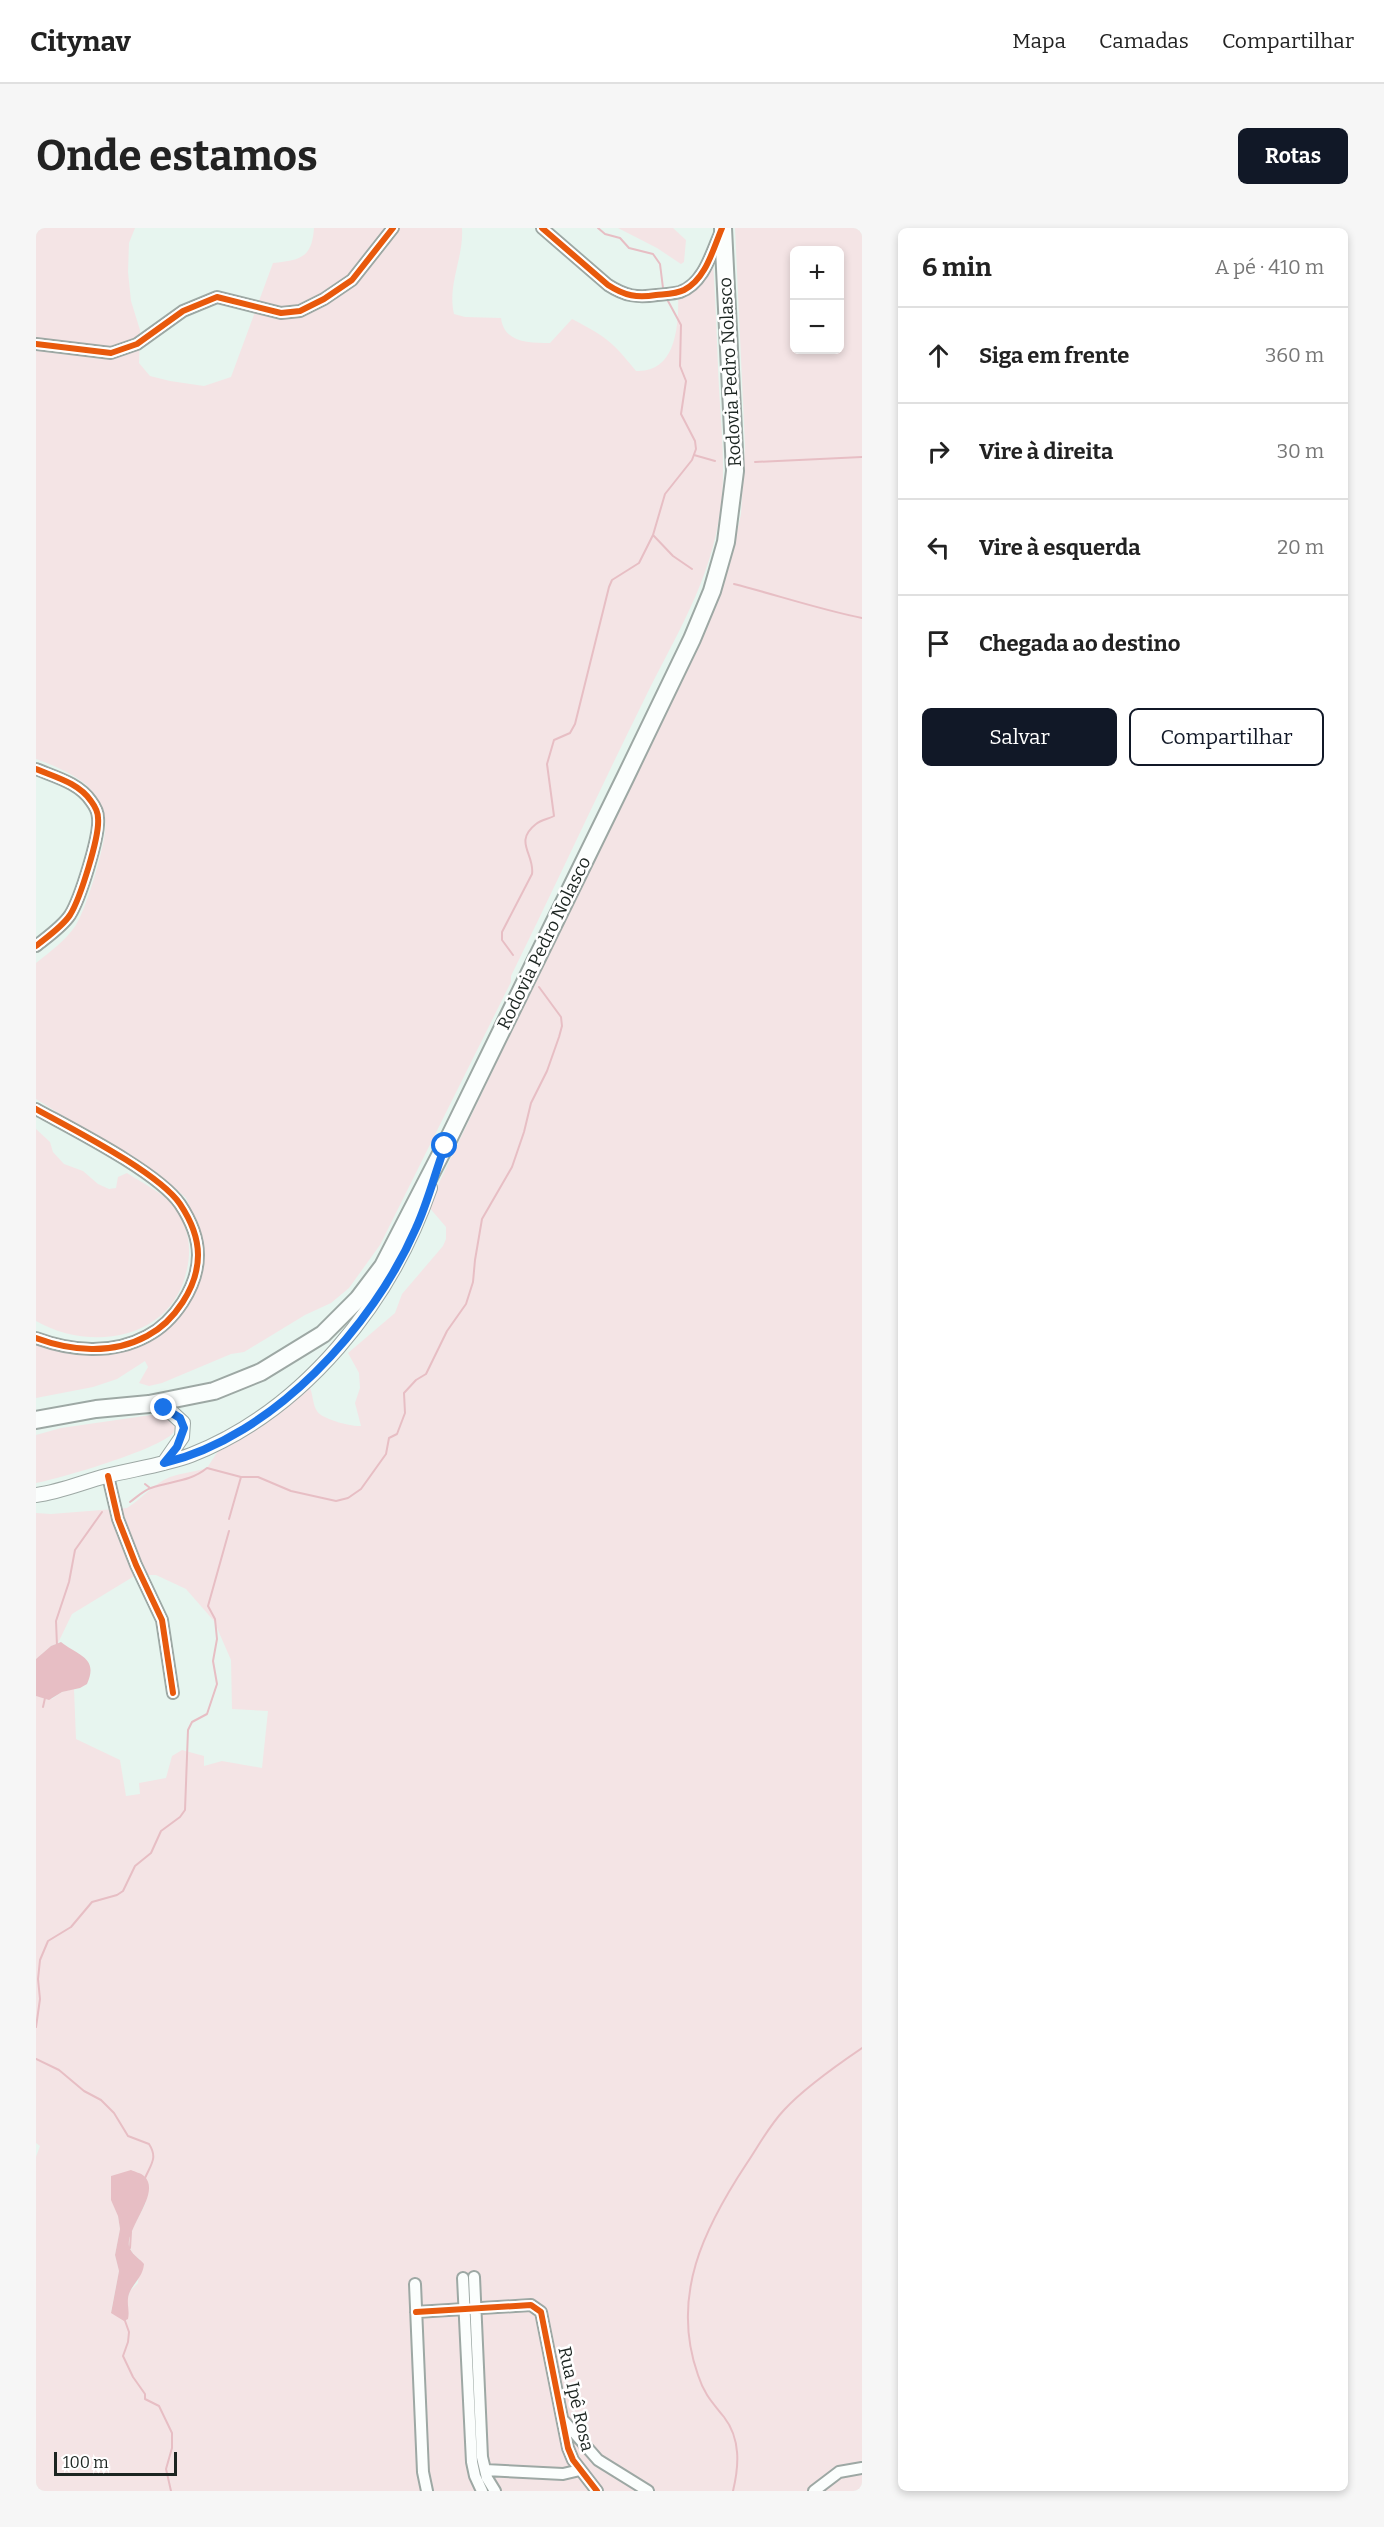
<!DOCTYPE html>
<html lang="pt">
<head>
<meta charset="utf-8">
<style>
	:root { --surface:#fff; --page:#f6f6f6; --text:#222; --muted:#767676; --line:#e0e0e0; --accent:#111827 }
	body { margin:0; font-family:Bitter,serif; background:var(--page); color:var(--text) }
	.controls { position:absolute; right:18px; top:18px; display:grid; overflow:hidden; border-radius:9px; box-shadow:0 3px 9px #0003 }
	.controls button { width:54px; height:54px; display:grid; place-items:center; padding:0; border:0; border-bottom:2px solid var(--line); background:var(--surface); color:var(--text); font:30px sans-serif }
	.scale { position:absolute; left:18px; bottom:15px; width:123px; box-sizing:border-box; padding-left:6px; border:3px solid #1c2521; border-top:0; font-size:16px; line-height:21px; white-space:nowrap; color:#1c2521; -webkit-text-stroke:4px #fff; paint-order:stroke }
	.stop { position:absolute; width:18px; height:18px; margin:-14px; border:4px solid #1a73e8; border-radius:50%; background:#fff }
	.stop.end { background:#1a73e8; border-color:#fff; box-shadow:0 2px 6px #0008 }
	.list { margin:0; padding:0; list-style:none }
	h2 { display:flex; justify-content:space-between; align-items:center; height:78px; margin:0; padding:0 24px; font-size:26px }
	h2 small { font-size:20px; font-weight:400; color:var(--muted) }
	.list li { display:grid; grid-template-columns:39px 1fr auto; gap:18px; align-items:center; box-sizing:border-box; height:96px; padding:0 24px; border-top:2px solid var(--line) }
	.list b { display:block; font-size:22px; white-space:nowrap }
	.list em { font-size:20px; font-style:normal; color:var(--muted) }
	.actions { display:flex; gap:12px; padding:18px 24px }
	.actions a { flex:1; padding:14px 0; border:2px solid var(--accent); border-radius:9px; text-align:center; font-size:21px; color:var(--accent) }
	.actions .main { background:var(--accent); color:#fff }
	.icon { flex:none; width:33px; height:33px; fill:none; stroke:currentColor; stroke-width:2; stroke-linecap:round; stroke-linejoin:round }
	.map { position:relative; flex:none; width:826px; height:2263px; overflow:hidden; border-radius:9px }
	header { display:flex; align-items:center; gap:36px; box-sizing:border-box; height:84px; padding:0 30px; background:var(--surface); border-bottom:2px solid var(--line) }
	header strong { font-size:28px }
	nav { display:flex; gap:33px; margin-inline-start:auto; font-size:21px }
	.intro { display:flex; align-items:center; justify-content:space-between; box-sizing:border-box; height:144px; padding:0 36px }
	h1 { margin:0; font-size:42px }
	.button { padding:15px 27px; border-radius:9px; background:var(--accent); color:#fff; font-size:21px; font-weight:700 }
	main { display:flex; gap:36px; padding:0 36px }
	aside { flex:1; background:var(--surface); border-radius:9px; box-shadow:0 3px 9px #0003 }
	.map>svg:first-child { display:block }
</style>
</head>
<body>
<header>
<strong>Citynav</strong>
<nav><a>Mapa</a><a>Camadas</a><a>Compartilhar</a></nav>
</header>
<div class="intro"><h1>Onde estamos</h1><a class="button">Rotas</a></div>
<main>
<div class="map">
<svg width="826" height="2263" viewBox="0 0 826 2263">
	<rect width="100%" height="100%" fill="#e7f5ef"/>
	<path fill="#f4e4e5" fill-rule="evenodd" d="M0,0H99L93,15L92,44L95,73L104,102L103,135L114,148L134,153L168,158L195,149L237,35C263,32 276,31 278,0H426C428,29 411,57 418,86L429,89L465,90C468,115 493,115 514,115L536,91C569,108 577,114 600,143C641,145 643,96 642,65L666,49L677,35C680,79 681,118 683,160C685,196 689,233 686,269C678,350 641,404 607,474C562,565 520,657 475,748V754L344,1017L313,1060L295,1075L269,1087L208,1124L195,1126L126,1155L113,1158L103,1155L112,1139L109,1133L81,1151L57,1159L0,1170V1108L22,1119L104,1115L134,1099L154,1072L165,1037L163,1002L150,970L131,953L0,871V735C14,724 30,712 40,697C50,682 73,608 69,591C68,587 61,570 58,566C49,550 17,537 0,531Z
		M582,0H637L650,12L648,34L645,36L621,20Z
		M699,0H826V2263H0V1929L4,1918L0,1915V1468L16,1471L26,1464L38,1461L40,1511L84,1532L90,1568L104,1566L103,1555L130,1550L136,1528L146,1522L168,1528V1538L186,1533L226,1540L232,1483L196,1481L195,1432L178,1393L150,1361L120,1347H100L36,1386L22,1415L15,1418L0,1431V1285L15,1286L91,1280C106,1271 117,1256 134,1249C145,1245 159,1244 171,1240L191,1209L274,1160C277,1167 277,1178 281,1183C285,1191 316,1199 325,1198L319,1175L324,1160L323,1145L312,1125L359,1085L366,1066L407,1018L410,1011V999L392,978L670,396L694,335L705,286L709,218ZM758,22H804V122H758ZM110,1974C104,1991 80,2017 104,2031L102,2055L94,2063L91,2073L92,2091L75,2084L83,2043L79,2027L84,2001L82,1988Z
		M0,901L14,914L17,924L28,936L47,943L62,956L73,961L80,960L82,949L91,945C106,955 128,965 139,980C152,998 156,1019 151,1041C137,1111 56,1125 0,1093Z
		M129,1185L141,1196C140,1197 138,1204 137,1205C124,1221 23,1251 0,1255V1207L25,1200Z"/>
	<path fill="#e7bec4" d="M25,1414C42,1428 63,1429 51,1456L44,1460L26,1464L13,1472L0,1468V1431L15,1418Z
		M95,1942C99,1944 105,1945 108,1948C126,1964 90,2000 93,2018C95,2026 103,2030 108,2036C107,2049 97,2055 93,2066C90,2075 94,2082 92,2091L88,2093L75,2085L83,2043L79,2027L84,2001L82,1988L75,1972V1948Z"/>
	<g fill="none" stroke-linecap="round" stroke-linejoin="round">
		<path stroke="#e7bec4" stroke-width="2" d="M562,0L569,6L584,10L593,20L617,26L624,36L627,60
			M658,227L679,233
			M719,234L826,229
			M617,307L637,328L656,341
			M698,356C741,367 782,381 826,390
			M477,727L466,712V704L496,646C499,626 477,614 500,596C506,591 513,591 518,588L511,536L518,512L534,505L539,496L573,359L576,352L603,335L617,307L629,266L656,232L660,221L659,213L645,186L650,153L644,138L645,97L632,73
			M109,1256L114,1260
			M94,1274C101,1269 108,1262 115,1260C134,1253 154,1254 171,1240L205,1249H222L255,1263L300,1273L312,1270L325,1261L350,1226L353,1210L361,1206L369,1185L368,1165L380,1152L390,1146L411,1103L430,1076L437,1054L439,1032L446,991L476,939L488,904L495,875L511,843L523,809L526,798L525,789L503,759
			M193,1291L205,1249
			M21,1418L20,1393L33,1354L39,1322L66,1284
			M7,1479L9,1470
			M0,1799L4,1771L2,1751L4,1732L12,1713L35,1699L56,1674L81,1667L87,1663L99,1638L115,1625L125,1603L144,1589L149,1582L152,1502L156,1494L171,1486L181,1456L177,1433L181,1411L179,1391L172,1378L193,1303
			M0,1831L23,1842L48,1863L65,1872L78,1885L92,1908L113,1916C122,1930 115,1936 109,1950
			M94,2020L95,2004
			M88,2090L93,2104L92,2114L87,2128L97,2149L109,2166V2171L123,2178L136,2205V2220L130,2241L135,2263
			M697,2263C703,2238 705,2211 688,2189C676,2174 668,2166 662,2147C634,2068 668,2000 711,1935C723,1917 733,1898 748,1882C768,1860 801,1837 826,1820"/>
		<g stroke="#9da8a4" stroke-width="14">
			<path id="minor" d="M506,0L572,57C589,68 601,70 621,67C629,66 637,66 644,64C668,56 676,23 685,3
				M0,116L75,125L101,116L147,83L181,69L245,85L264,83L288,71L316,52L357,0
				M0,541C19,549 43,555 55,573C58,577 62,584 62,590C64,608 44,671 34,687C26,699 11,709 0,718
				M0,881C36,901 122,944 144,976C154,991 162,1009 162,1027C162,1059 138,1094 111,1108C76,1127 35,1123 0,1110
				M72,1248L82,1291L100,1337L126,1392L137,1465
				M438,2049L446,2229L451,2250L459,2263
				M427,2050L436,2234L439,2248L446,2263
				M379,2056L387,2244L391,2263
				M380,2084L495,2077L505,2084L532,2220L537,2232L561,2263
				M528,2193L562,2232L612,2263
				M449,2242L527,2246L544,2242
				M778,2263L803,2244L826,2240"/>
		</g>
		<g stroke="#9da8a4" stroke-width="16">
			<path id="major" d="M113,1176L135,1184L147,1195L146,1209L128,1235
				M0,1267C24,1264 47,1254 70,1248C98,1241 128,1237 155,1227C269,1182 355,1073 394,960"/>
		</g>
		<g stroke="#9da8a4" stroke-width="20">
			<path id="highway" d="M0,1192L60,1181L113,1176L178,1163L225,1144L287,1106L322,1071L347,1038L409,918L589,550L656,411L676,363L690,314L699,243L687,0"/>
		</g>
		<use href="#minor" stroke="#fbfefd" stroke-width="10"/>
		<use href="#major" stroke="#fbfefd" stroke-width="14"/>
		<use href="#highway" stroke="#fbfefd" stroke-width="16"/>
		<g stroke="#fff" stroke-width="10">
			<path id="cycleway" d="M506,0L572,57C589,68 601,70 620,67C629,66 640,66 648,62C670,51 677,21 686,0
				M0,116L75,125L101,116L147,83L181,69L245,85L264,83L288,71L316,52L357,0
				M0,541C19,549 43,555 55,573C58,577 62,584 62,590C64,608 44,671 34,687C26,699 11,709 0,718
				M0,881C36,901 122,944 144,976C154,991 162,1009 162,1027C162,1059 138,1094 111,1108C76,1127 35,1123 0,1110
				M72,1248L82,1291L100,1337L126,1392L137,1465
				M380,2084L495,2077L505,2084L532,2220L537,2232L561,2263"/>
		</g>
		<use href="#cycleway" stroke="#e8590c" stroke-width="6"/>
	</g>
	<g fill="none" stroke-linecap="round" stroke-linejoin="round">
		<path stroke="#1a73e8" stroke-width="8" d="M128,1180L144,1190L148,1200L141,1219L128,1235C237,1209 337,1099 380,1000C392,974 399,945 409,918"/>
	</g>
	<g text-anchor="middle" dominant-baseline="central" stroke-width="5" stroke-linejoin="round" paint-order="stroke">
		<g font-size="18" fill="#1c2521" stroke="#fff">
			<text transform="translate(694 144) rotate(-93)">Rodovia Pedro Nolasco</text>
			<text transform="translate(508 715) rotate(-64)">Rodovia Pedro Nolasco</text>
			<text transform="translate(540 2171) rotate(77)">Rua Ipê Rosa</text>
		</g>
	</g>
</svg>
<div class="controls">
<button>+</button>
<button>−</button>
</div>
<div class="scale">100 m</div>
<div class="stop" style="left:409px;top:918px"></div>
<div class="stop end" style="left:128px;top:1180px"></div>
</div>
<aside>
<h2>6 min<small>A pé · 410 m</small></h2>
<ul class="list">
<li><svg class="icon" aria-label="ahead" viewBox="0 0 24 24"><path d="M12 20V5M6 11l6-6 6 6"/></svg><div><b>Siga em frente</b></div><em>360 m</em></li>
<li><svg class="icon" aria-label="right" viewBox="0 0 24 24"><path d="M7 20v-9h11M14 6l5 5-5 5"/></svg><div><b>Vire à direita</b></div><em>30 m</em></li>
<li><svg class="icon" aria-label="left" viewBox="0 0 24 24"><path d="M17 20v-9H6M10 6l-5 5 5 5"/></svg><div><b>Vire à esquerda</b></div><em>20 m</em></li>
<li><svg class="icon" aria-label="arrive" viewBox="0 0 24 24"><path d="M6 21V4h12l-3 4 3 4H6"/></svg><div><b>Chegada ao destino</b></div></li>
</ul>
<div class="actions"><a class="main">Salvar</a><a>Compartilhar</a></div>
</aside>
</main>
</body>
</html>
